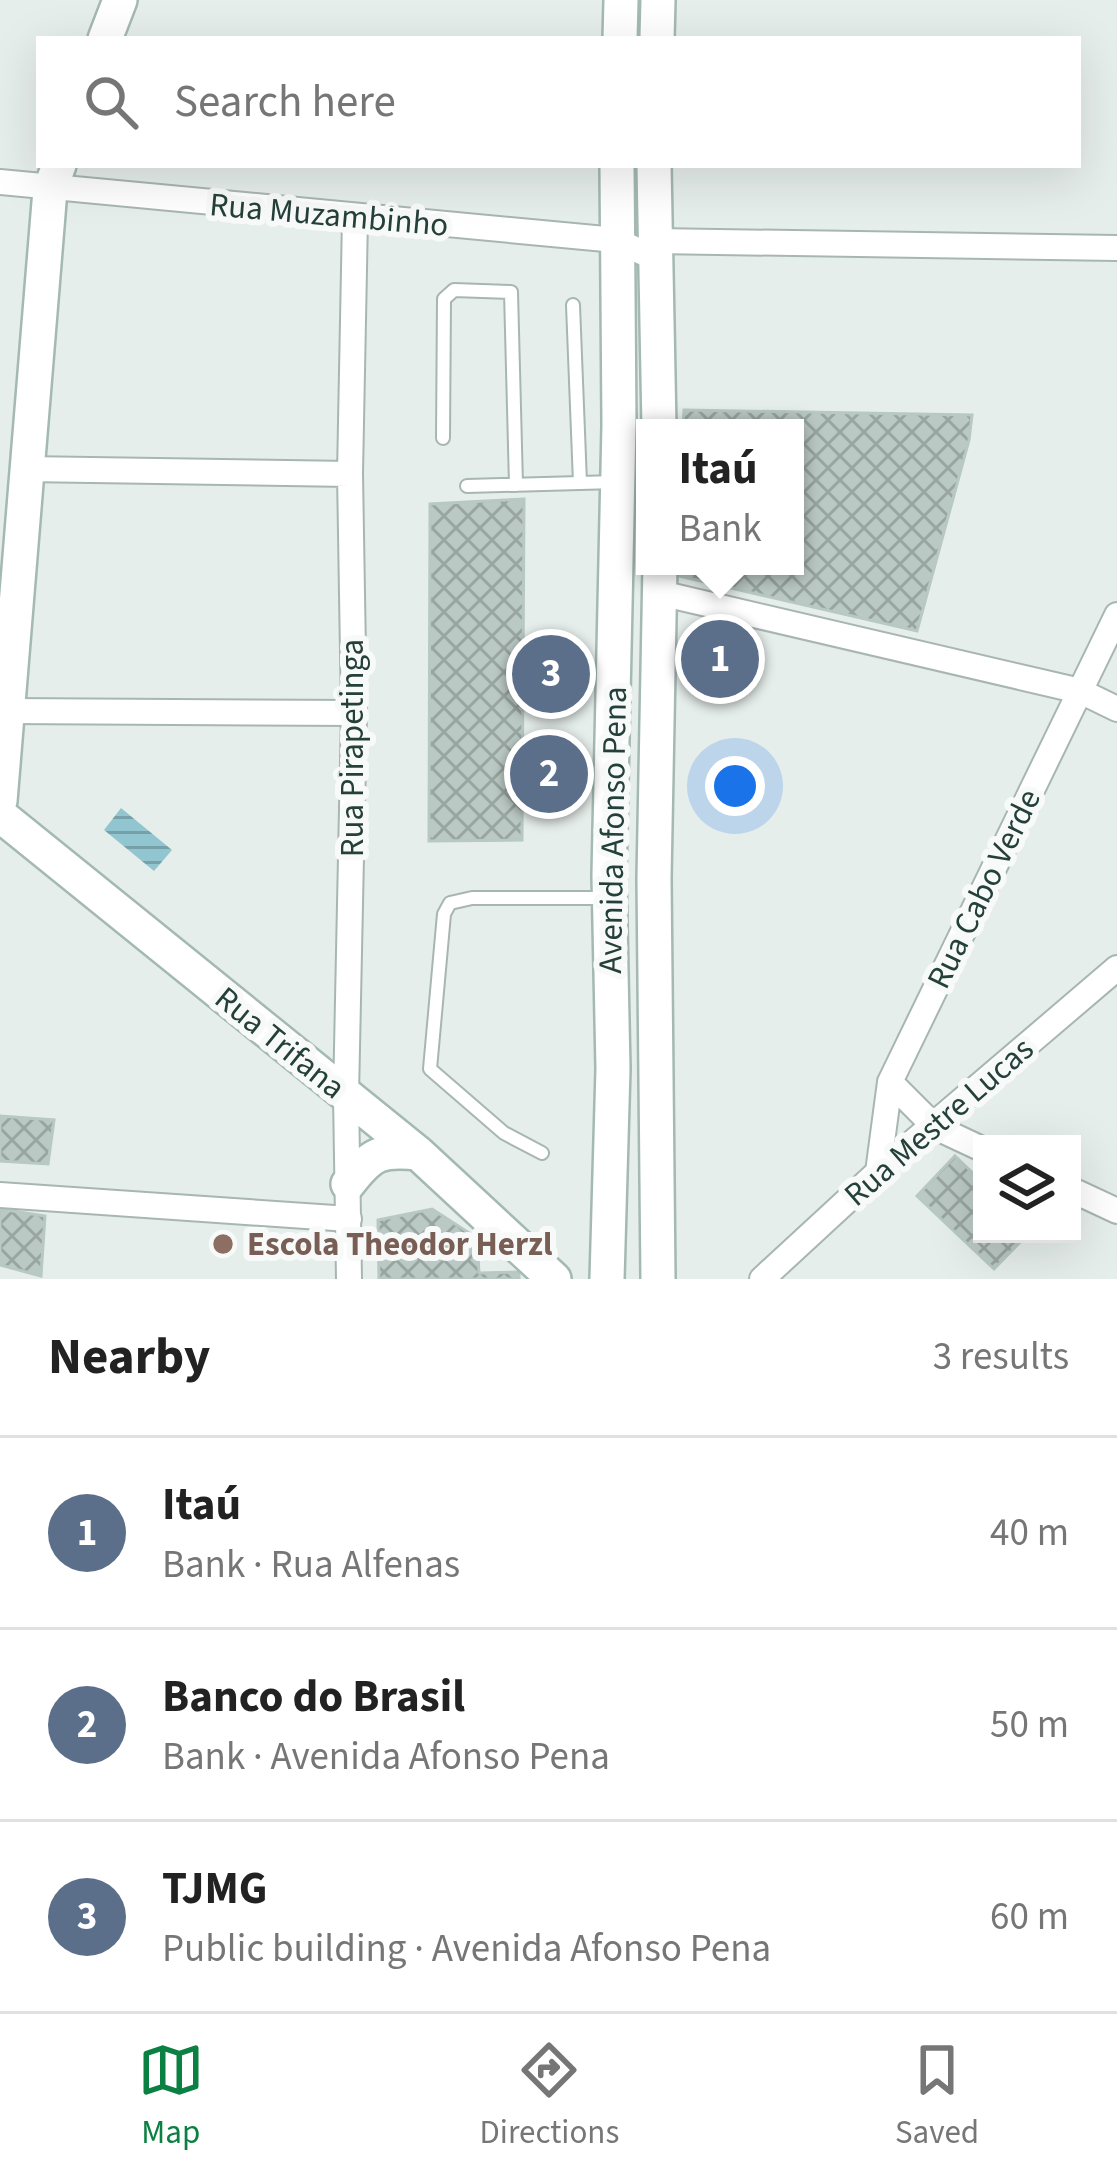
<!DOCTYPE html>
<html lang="en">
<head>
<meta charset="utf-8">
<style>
	:root { --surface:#fff; --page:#f6f6f6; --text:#222; --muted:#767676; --line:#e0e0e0; --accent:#0b8043 }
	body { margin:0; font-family:"Source Sans 3",sans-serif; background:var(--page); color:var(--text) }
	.controls { position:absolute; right:36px; bottom:36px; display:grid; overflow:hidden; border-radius:0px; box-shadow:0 12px 48px #0002 }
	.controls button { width:108px; height:108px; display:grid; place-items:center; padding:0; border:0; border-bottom:3px solid var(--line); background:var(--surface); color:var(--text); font:60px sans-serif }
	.you { position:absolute; left:735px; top:786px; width:42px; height:42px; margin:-30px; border:9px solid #fff; border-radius:50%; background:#1a73e8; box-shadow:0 0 0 18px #1a73e833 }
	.badge { display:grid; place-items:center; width:78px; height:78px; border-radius:50%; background:var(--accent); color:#fff; font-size:39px; font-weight:700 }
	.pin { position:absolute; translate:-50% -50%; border:6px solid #fff; box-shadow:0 3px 12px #0006 }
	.popup { position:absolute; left:636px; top:419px; width:168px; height:156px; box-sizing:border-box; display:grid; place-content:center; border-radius:0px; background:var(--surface); filter:drop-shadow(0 3px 9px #0005); font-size:39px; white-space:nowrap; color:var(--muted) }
	.popup b { font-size:45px; color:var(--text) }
	.popup::after { content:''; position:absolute; left:50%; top:100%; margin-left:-24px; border:24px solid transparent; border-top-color:var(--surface) }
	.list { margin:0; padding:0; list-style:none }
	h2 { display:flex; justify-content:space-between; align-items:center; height:156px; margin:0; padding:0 48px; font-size:51px }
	h2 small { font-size:39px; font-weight:400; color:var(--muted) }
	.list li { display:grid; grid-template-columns:78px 1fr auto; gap:36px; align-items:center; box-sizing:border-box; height:192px; padding:0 48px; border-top:3px solid var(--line) }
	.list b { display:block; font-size:45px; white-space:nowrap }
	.list p { margin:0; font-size:39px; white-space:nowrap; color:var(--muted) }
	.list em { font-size:39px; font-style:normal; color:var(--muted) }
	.icon { flex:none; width:66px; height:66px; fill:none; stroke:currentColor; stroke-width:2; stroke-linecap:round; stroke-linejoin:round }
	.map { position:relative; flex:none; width:1117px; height:1279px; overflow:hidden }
	.search { position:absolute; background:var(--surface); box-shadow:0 12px 48px #0002; left:36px; right:36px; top:36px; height:132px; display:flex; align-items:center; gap:30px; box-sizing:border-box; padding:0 42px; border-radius:0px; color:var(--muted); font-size:45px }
	.sheet { height:732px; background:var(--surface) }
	nav { display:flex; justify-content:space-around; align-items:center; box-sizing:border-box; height:168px; border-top:3px solid var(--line); background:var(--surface); font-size:33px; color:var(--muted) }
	nav a { display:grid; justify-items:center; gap:6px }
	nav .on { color:var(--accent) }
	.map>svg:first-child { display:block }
</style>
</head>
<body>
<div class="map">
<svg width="1117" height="1279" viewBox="0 0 1117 1279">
	<defs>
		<pattern id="water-rules" width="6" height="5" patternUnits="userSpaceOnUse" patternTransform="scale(3)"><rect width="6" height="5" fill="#91c5d0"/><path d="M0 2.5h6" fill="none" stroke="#76a1aa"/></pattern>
		<pattern id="building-cross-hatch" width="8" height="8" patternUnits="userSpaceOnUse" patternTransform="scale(3)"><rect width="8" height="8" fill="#bbc9c4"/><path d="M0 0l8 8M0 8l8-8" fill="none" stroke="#98a5a0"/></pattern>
	</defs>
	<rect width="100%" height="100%" fill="#e6eeeb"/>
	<path fill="url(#water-rules)" d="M121,808L172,850L154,871L104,830Z"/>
	<path fill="url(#building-cross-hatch)" stroke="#b8c8c2" stroke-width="3" d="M684,410L972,415L969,440L917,631L679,576V566H795V428H683Z
		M524,499L522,840L429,841L430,504Z
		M0,1116L54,1120L48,1164L0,1161Z
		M955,1156L982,1182V1234H1028L994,1269L917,1196Z
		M0,1209L45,1216L41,1276L0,1265Z
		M432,1209L477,1238L479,1273L519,1272V1279H379L378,1220Z"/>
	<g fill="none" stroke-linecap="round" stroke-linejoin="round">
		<g stroke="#a8b6b2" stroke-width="16">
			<path id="lane" d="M573,305L580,483
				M443,438L444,299L454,290L511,292L516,485
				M467,486L616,482
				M542,1153L504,1133L430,1069L444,914L450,903L472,898H608"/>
		</g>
		<g stroke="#a8b6b2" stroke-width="28">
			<path id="street" d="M0,182L616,240L654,258
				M655,241L1117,248
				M25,469L350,474
				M660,593L1080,691L1117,709
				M7,711L354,713
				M890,1082L935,1127L982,1149
				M878,1172L890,1082L1117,615
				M1072,1190L1117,1211
				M0,1195L349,1219
				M349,1279L346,1096L354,713L350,474L355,218
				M762,1279L878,1172L1117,968"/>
		</g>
		<g stroke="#a4b9b3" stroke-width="38">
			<path id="secondary" d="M105,39L120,0
				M620,39L621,0
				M657,39L658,0
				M654,165L659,428
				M0,801L50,190L59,165
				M0,815L418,1153L554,1279
				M348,1184C371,1154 380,1149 418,1153
				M607,1279L613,1069L609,875L619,425L617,165
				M658,1279L654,878L660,566"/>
		</g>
		<use href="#lane" stroke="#fff" stroke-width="12"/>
		<use href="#street" stroke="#fff" stroke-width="24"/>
		<use href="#secondary" stroke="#fff" stroke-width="33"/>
	</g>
	<circle fill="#8d6e63" stroke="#f7faf9" stroke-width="4.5" cx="223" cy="1244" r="12"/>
	<g text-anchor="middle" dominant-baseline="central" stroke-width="12" stroke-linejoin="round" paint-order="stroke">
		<g font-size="33" fill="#254039" stroke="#f7faf9">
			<text transform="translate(329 215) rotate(5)">Rua Muzambinho</text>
			<text transform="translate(352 748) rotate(-90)">Rua Pirapetinga</text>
			<text transform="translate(613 830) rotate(-89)">Avenida Afonso Pena</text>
			<text transform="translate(984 889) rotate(-64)">Rua Cabo Verde</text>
			<text transform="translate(280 1043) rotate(39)">Rua Trifana</text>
			<text transform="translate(939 1122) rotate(-41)">Rua Mestre Lucas</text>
		</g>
		<g font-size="33" font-weight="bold" fill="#785e54" stroke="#f7faf9" text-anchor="start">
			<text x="247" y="1244">Escola Theodor Herzl</text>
		</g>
	</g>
</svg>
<div class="controls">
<button><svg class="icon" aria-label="layers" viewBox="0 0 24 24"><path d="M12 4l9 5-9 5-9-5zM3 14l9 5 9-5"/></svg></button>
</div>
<div class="you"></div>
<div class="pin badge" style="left:720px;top:659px;background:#5c6f8a">1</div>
<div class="popup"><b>Itaú</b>Bank</div>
<div class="pin badge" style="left:549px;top:774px;background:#5c6f8a">2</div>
<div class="pin badge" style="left:551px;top:674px;background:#5c6f8a">3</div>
<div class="search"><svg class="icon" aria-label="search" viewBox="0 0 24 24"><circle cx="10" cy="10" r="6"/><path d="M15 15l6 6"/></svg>Search here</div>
</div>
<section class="sheet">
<h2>Nearby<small>3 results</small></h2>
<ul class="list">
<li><span class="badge" style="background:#5c6f8a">1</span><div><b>Itaú</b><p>Bank · Rua Alfenas</p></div><em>40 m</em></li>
<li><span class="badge" style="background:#5c6f8a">2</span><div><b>Banco do Brasil</b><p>Bank · Avenida Afonso Pena</p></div><em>50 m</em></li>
<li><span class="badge" style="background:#5c6f8a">3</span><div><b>TJMG</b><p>Public building · Avenida Afonso Pena</p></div><em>60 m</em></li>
</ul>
</section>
<nav>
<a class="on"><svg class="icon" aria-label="map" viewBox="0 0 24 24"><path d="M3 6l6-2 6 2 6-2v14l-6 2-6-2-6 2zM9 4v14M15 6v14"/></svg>Map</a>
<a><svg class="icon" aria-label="directions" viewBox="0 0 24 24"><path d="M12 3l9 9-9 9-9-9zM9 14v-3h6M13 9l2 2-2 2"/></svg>Directions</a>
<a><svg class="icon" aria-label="saved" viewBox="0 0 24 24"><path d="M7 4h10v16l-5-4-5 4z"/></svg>Saved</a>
</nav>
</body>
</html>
